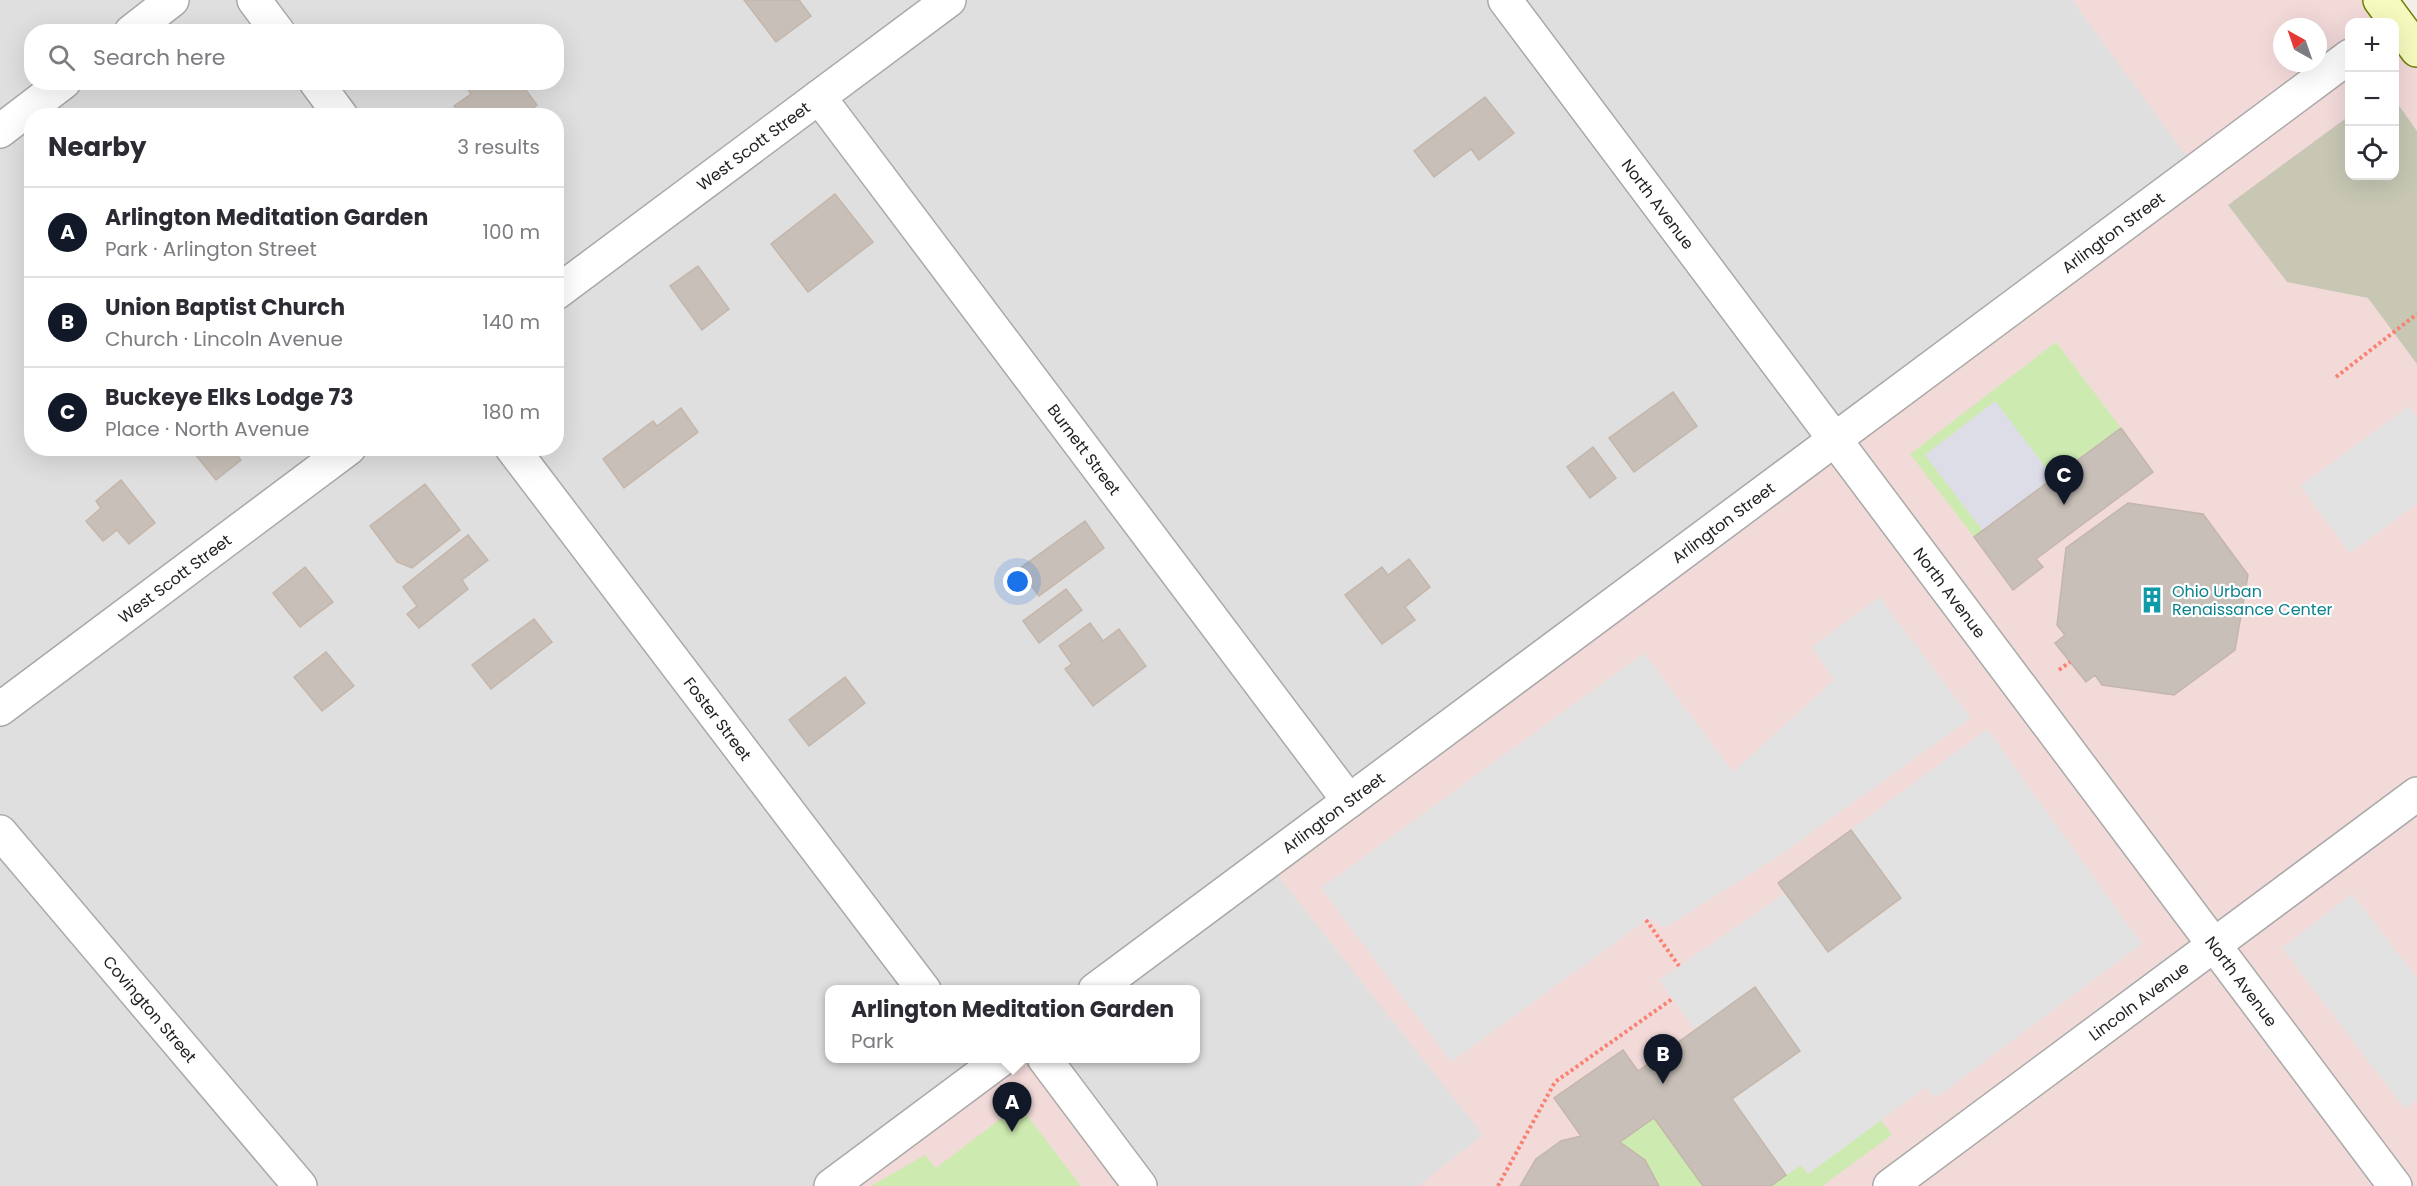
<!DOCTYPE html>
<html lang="en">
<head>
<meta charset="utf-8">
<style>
	:root { --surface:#fff; --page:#f2f2f3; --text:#2b2b33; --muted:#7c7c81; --line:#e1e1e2; --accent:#111827 }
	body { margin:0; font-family:Poppins,sans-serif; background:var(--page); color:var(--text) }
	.controls { position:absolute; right:18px; top:18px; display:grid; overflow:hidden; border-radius:12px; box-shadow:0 6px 24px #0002 }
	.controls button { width:54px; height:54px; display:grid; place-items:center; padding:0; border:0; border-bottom:2px solid var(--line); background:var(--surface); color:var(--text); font:30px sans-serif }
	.compass { position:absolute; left:2273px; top:18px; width:54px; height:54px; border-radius:50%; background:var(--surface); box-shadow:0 6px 24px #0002; rotate:320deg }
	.you { position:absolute; left:1018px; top:582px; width:21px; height:21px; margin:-15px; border:4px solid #fff; border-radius:50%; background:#1a73e8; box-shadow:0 0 0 9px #1a73e833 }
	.badge { display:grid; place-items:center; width:39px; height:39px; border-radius:50%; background:var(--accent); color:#fff; font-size:20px; font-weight:700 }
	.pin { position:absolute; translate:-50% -50px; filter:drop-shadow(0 2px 3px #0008) }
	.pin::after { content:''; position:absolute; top:32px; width:21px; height:18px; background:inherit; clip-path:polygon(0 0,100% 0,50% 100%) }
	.popup { position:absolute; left:825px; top:985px; width:375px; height:78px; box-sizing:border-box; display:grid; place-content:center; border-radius:12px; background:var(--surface); filter:drop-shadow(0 2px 4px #0005); font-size:20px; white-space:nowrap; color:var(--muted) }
	.popup b { font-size:22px; color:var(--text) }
	.popup::after { content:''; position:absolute; left:50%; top:100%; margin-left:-12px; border:12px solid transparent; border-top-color:var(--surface) }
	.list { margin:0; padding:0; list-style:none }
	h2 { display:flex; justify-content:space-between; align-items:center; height:78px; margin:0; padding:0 24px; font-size:26px }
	h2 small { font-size:20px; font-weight:400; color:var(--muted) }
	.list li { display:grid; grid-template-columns:39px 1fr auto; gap:18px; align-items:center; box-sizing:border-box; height:90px; padding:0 24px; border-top:2px solid var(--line) }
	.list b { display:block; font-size:22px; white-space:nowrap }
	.list p { margin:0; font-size:20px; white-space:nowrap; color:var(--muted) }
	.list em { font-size:20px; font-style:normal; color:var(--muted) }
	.icon { flex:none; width:33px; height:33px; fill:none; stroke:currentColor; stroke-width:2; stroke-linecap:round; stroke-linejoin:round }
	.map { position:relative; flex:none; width:2417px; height:1186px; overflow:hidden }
	.search { position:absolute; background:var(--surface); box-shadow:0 6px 24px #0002; left:24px; top:24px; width:540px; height:66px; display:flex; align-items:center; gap:15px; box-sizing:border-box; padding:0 21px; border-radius:24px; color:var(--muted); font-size:22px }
	.panel { position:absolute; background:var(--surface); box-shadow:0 6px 24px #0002; left:24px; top:108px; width:540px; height:348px; border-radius:24px }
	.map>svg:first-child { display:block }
</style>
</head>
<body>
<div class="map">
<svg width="2417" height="1186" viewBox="0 0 2417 1186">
	<rect width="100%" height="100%" fill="#f2efe9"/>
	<path fill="#e0dfdf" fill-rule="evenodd" d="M0,0H2380L2395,21L2417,794L1890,1186H0ZM2350,22H2394V176H2350ZM2282,27H2318V63H2282ZM32,32H556V82H32ZM32,116H556V448H32ZM829,990H1195V1058H829Z"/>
	<path fill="#f2dad9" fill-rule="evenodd" d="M2072,0H2380L2417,50V1186H1418L1483,1135L1267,862L2196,169ZM2350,22H2394V176H2350ZM2282,27H2318V63H2282Z
		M1003,1058L1044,1059L1140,1186H831Z"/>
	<path fill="#c7c7b4" d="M2395,100L2417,131V364L2368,298L2287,282L2228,205L2349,116L2350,176H2394Z"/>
	<path fill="#cdebb0" d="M2056,342L2121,428L2054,478L1995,402L1925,455L1983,531L1974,537L1910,454Z
		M1019,1105L1081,1186H871L925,1155L936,1168Z
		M1654,1118L1703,1186H1659L1645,1160L1620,1142Z
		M1881,1120L1892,1135L1822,1186H1771L1801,1165L1808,1174Z"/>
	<path fill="#e2e2e2" d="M2409,406L2417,418V504L2350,553L2300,486Z
		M1879,597L1971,718L1779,856L1664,928L1650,918L1646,920L1451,1062L1321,888L1644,653L1733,772L1834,680L1812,647Z
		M1987,729L2142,944L1935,1098L1926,1087L1808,1174L1801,1165L1786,1175L1732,1099L1800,1051L1756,987L1695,1030L1659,980L1785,893L1829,952L1901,899L1851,830Z
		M2352,894L2417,978V1100L2405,1109L2282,948Z"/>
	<path fill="#dddde8" d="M1995,401L2054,478L1983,531L1925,455Z"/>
	<path fill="#c7bfb8" stroke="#c4b6ab" stroke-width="1.5" d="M744,0H799L811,16L776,42Z
		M463,82H520L537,105L523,116H461L454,106L471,94Z
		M1485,97L1514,133L1479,160L1471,149L1434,177L1414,151Z
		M835,194L873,242L808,292L771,244Z
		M698,266L729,309L702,330L670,286Z
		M1673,392L1697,426L1634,472L1609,438Z
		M681,408L698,432L624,488L603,459L653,421L657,426Z
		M2121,428L2153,472L2036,559L2043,567L2013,590L1974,537Z
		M1593,447L1616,478L1590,498L1567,467Z
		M190,448H232L241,460L216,480Z
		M121,480L155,523L129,544L117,530L103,541L86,521L101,508L96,501Z
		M425,484L460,530L412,568L397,562L370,526Z
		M2128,503L2203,514L2248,575L2235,650L2174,695L2102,685L2095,675L2086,682L2055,643L2065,635L2057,625L2066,548Z
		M1085,521L1104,548L1039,596L1019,569Z
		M468,535L488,560L462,580L468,589L419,628L407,614L417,606L403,587Z
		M1409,559L1430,587L1405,607L1415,620L1382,644L1345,595L1382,567L1388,575Z
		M305,567L333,602L300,627L273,593Z
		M1066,589L1082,610L1039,643L1023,621Z
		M534,619L552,642L491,689L472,665Z
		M1090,623L1103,641L1119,629L1146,666L1093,706L1065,669L1072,664L1059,646Z
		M326,652L354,686L322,711L294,677Z
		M845,677L865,703L809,746L789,720Z
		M1851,830L1901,898L1828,952L1778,883Z
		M1755,987L1800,1051L1732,1099L1786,1175L1771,1186H1703L1654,1118L1620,1142L1645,1160L1659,1186H1520L1536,1159L1561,1141L1581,1136L1554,1098L1623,1050L1638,1071Z"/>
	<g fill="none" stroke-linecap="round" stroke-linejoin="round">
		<g stroke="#a9a9a9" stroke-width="36">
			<g id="street">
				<path d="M254,0L278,32"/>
				<path id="s1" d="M1505,0L2395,1186"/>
				<path d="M131,32L172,0"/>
				<path d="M316,82L341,116"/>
				<path id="s2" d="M819,97L1349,801"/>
				<path d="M0,131L64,82"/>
				<path id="s3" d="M556,293L949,0"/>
				<path id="s4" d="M512,448L924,990"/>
				<path id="s5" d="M0,709L349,448"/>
				<path id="s6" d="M0,832L300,1186"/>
				<path id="s7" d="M1095,990L2350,56"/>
				<path d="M1044,1058L1140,1186"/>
				<path d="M831,1186L1003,1058"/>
				<path id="s8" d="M1890,1186L2417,794"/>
			</g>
		</g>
		<g stroke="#707d05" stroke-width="36">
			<path id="secondary" d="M2380,0L2417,50"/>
		</g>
		<path stroke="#fa8072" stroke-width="4" stroke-dasharray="3 3" stroke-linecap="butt" d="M2336,377L2417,314
			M2059,670L2070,662
			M1646,920L1679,966
			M1498,1186L1555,1082L1672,999"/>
		<use href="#street" stroke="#fff" stroke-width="33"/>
		<use href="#secondary" stroke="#f7fabf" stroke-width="33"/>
	</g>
	<defs>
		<g id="building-bare" transform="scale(2.07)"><path d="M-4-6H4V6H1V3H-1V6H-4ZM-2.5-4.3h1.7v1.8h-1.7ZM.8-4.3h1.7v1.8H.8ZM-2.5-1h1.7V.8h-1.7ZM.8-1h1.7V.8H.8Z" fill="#0f9aa8" stroke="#fff" stroke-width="2.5" paint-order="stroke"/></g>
	</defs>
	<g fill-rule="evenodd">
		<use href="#building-bare" x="2152" y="600"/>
	</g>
	<g text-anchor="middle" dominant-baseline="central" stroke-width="4.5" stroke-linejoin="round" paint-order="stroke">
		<g font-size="16" fill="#222" stroke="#fff">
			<text stroke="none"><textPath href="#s3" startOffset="246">West Scott Street</textPath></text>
			<text stroke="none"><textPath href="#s1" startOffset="255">North Avenue</textPath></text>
			<text stroke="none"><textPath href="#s7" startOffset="1269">Arlington Street</textPath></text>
			<text stroke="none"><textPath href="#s2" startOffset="441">Burnett Street</textPath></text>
			<text stroke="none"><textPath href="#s7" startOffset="783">Arlington Street</textPath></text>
			<text stroke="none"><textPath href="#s5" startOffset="218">West Scott Street</textPath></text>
			<text stroke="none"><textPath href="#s1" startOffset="741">North Avenue</textPath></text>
			<text stroke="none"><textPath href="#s4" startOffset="340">Foster Street</textPath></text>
			<text stroke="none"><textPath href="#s7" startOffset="297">Arlington Street</textPath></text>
			<text stroke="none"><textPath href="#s1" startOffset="1227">North Avenue</textPath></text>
			<text stroke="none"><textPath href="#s8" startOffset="310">Lincoln Avenue</textPath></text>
			<text stroke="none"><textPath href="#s6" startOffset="232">Covington Street</textPath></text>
		</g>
		<g font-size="16" fill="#0d838f" stroke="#fff" text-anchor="start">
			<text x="2172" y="591">Ohio Urban<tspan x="2172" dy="18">Renaissance Center</tspan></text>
		</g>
	</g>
</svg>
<div class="controls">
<button>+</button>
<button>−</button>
<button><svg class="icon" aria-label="locate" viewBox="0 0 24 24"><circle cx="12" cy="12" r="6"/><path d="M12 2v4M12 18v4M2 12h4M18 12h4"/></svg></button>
</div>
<svg class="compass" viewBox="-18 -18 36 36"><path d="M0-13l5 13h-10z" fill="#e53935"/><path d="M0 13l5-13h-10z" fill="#7c7c81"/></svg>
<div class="you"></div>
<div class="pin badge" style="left:1012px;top:1132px">A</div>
<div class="popup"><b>Arlington Meditation Garden</b>Park</div>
<div class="pin badge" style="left:1663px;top:1084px">B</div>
<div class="pin badge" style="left:2064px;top:505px">C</div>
<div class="search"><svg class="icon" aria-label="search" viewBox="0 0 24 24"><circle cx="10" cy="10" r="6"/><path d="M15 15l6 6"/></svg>Search here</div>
<section class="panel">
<h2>Nearby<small>3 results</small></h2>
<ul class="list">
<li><span class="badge">A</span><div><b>Arlington Meditation Garden</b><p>Park · Arlington Street</p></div><em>100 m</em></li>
<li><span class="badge">B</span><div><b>Union Baptist Church</b><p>Church · Lincoln Avenue</p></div><em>140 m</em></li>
<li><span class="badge">C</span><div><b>Buckeye Elks Lodge 73</b><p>Place · North Avenue</p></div><em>180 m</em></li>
</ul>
</section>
</div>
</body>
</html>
